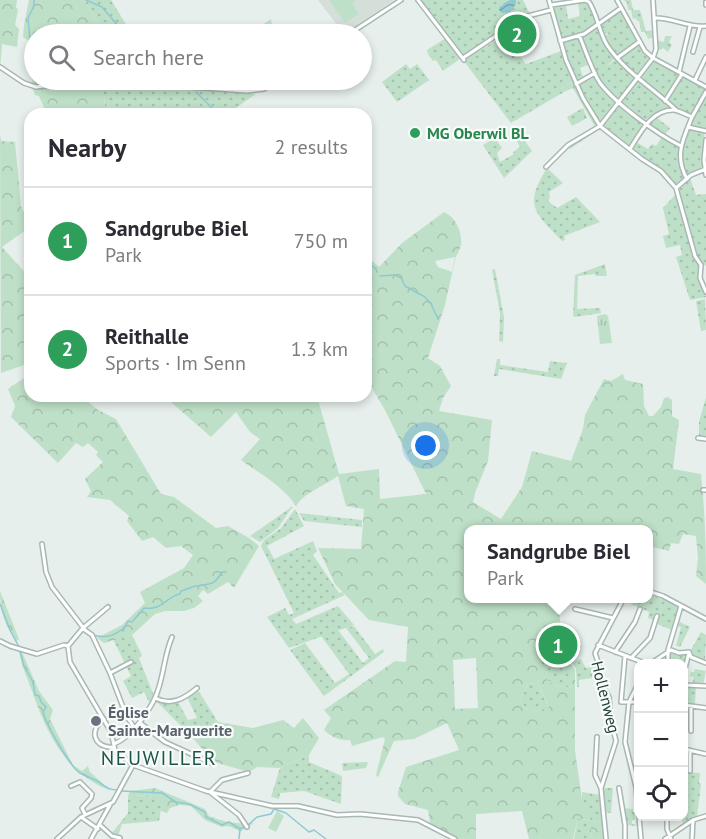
<!DOCTYPE html>
<html lang="en">
<head>
<meta charset="utf-8">
<style>
	:root { --surface:#fff; --page:#f7f7f7; --text:#2b2b33; --muted:#7c7c81; --line:#e1e1e2; --accent:#0f766e }
	body { margin:0; font-family:"PT Sans",sans-serif; background:var(--page); color:var(--text) }
	.controls { position:absolute; right:18px; bottom:18px; display:grid; overflow:hidden; border-radius:12px; box-shadow:0 3px 9px #0003 }
	.controls button { width:54px; height:54px; display:grid; place-items:center; padding:0; border:0; border-bottom:2px solid var(--line); background:var(--surface); color:var(--text); font:30px sans-serif }
	.you { position:absolute; left:426px; top:446px; width:21px; height:21px; margin:-15px; border:4px solid #fff; border-radius:50%; background:#1a73e8; box-shadow:0 0 0 9px #1a73e833 }
	.badge { display:grid; place-items:center; width:39px; height:39px; border-radius:50%; background:var(--accent); color:#fff; font-size:20px; font-weight:700 }
	.pin { position:absolute; translate:-50% -50%; border:3px solid #fff; box-shadow:0 2px 6px #0006 }
	.popup { position:absolute; left:464px; top:525px; width:189px; height:78px; box-sizing:border-box; display:grid; place-content:center; border-radius:12px; background:var(--surface); filter:drop-shadow(0 2px 4px #0005); font-size:20px; white-space:nowrap; color:var(--muted) }
	.popup b { font-size:22px; color:var(--text) }
	.popup::after { content:''; position:absolute; left:50%; top:100%; margin-left:-12px; border:12px solid transparent; border-top-color:var(--surface) }
	.list { margin:0; padding:0; list-style:none }
	h2 { display:flex; justify-content:space-between; align-items:center; height:78px; margin:0; padding:0 24px; font-size:26px }
	h2 small { font-size:20px; font-weight:400; color:var(--muted) }
	.list li { display:grid; grid-template-columns:39px 1fr auto; gap:18px; align-items:center; box-sizing:border-box; height:108px; padding:0 24px; border-top:2px solid var(--line) }
	.list b { display:block; font-size:22px; white-space:nowrap }
	.list p { margin:0; font-size:20px; white-space:nowrap; color:var(--muted) }
	.list em { font-size:20px; font-style:normal; color:var(--muted) }
	.icon { flex:none; width:33px; height:33px; fill:none; stroke:currentColor; stroke-width:2; stroke-linecap:round; stroke-linejoin:round }
	.map { position:relative; flex:none; width:706px; height:839px; overflow:hidden }
	.search { position:absolute; background:var(--surface); box-shadow:0 3px 9px #0003; left:24px; top:24px; width:348px; height:66px; display:flex; align-items:center; gap:15px; box-sizing:border-box; padding:0 21px; border-radius:33px; color:var(--muted); font-size:22px }
	.panel { position:absolute; background:var(--surface); box-shadow:0 3px 9px #0003; left:24px; top:108px; width:348px; height:294px; border-radius:18px }
	.map>svg:first-child { display:block }
</style>
</head>
<body>
<div class="map">
<svg width="706" height="839" viewBox="0 0 706 839">
	<defs>
		<pattern id="grass-dots" width="8" height="8" patternUnits="userSpaceOnUse" patternTransform="scale(1.5)"><rect width="8" height="8" fill="#bfe0c8"/><path d="M2 2h.1M6 6h.1" fill="none" stroke="#a4c1ad" stroke-width="1.8" stroke-linecap="round"/></pattern>
		<pattern id="forest-crowns" width="20" height="18" patternUnits="userSpaceOnUse" patternTransform="scale(1.5)"><rect width="20" height="18" fill="#bfe0c8"/><path d="M2 6a3 3 0 1 1 6 0M12 15a3 3 0 1 1 6 0" fill="none" stroke="#a4c1ad"/></pattern>
		<pattern id="park-tufts" width="24" height="20" patternUnits="userSpaceOnUse" patternTransform="scale(1.5)"><rect width="24" height="20" fill="#bfe0c8"/><path d="M3 7l-1-3M5 7V3M7 7l1-3M15 17l-1-3M17 17v-4M19 17l1-3" fill="none" stroke="#a4c1ad"/></pattern>
		<pattern id="water-waves" width="16" height="10" patternUnits="userSpaceOnUse" patternTransform="scale(1.5)"><rect width="16" height="10" fill="#8ec9d4"/><path d="M0 5q4-4 8 0t8 0" fill="none" stroke="#74a5ad"/></pattern>
	</defs>
	<rect width="100%" height="100%" fill="#e6efeb"/>
	<path fill="#d4dfda" d="M318,0H394L344,34Z"/>
	<path fill="url(#grass-dots)" d="M84,0H111L132,34H99L98,23Z
		M419,0H523L530,14L520,18L465,56L461,55Z
		M624,0H631L633,10H640L646,31L654,30L653,37L648,39L645,32H641L639,21H637L636,18L633,19L631,10H628L627,3Z
		M585,1L589,4L595,23C587,34 574,36 561,39L553,8L566,4L568,19L580,16L578,3Z
		M620,11L637,41L618,56L604,37L611,31L603,36L598,25Z
		M271,19L272,26L261,34H243L247,32L249,34Z
		M597,26L615,58L606,67L616,59L635,78L618,100L600,80L581,36Z
		M665,36H672L669,42L672,45L668,52L663,48L661,50L657,48L656,40L664,42Z
		M577,37L579,38L590,64L580,68L584,79L577,82L561,42Z
		M446,38L461,58L443,71L436,60L433,61L428,54L427,50Z
		M497,40L507,55L515,50L526,64L561,51L573,82L562,87L564,92L511,123L463,60Z
		M637,44L651,59L637,76L617,58Z
		M656,61L680,74L665,98L640,78L652,62Z
		M406,64L410,69L417,64L429,80L397,102L382,82Z
		M595,75L617,102L602,122L598,121L577,85Z
		M683,75L706,88V90L694,113L691,114L678,109L667,100Z
		M103,80H184L191,86L192,89L256,94L227,114H112L109,106L105,108Z
		M638,80L670,106V109L663,110L645,120L621,102Z
		M706,99V129L689,126L703,100Z
		M619,104L644,125L631,145L628,146L602,125Z
		M583,108L587,118L572,126L567,117Z
		M656,117L670,128L665,135L649,123Z
		M690,129L704,131C705,134 703,165 702,168C700,171 692,174 688,176L685,175L680,155Z
		M519,137H522L532,151L504,178L483,145L495,138L502,148L497,153L500,162L514,154L513,152L520,147L516,139Z
		M662,137L680,147L678,164L684,179L680,183H675L667,174L633,150V147L636,142L648,149L652,144L656,146Z
		M547,168L563,183L549,192L550,197L548,201L557,208L576,197L600,222L564,236L565,240L562,241C535,213 523,206 547,168Z
		M690,178L696,195L706,194V266C688,257 685,207 678,188Z
		M675,195L679,199L693,257L700,266L697,271L706,297L690,300L676,257L682,255L680,245L666,248L663,236L669,234L663,208Z
		M605,264L607,276H596L595,274L578,276L577,309L600,308L601,313L575,317L573,316L575,275Z
		M495,269L504,317L503,342L499,341L500,313L492,270Z
		M705,299L706,330L701,331L696,301Z
		M497,359H500V365L548,372L550,361L567,363L561,379L499,369L498,376H494Z
		M706,397V437H699V422Z
		M293,506L278,528L260,542L250,536Z
		M295,509L304,526L267,546L274,559L313,541L317,551L313,555L339,593L342,592L345,595L292,619L296,624L338,606L354,625L289,648L267,617L285,608L289,615L294,613L261,546L264,540L281,528Z
		M299,513L362,520V527L304,521Z
		M648,594L681,606L672,630L657,624L659,615L657,614L654,620L648,618L649,612L631,604L634,599L648,598Z
		M678,621L690,627L680,647L676,646L681,627L677,626Z
		M560,624L582,647L567,654L571,662L581,659L586,668L598,666L599,677L579,680V687H577L576,669L561,646Z
		M354,626L375,654L383,649L384,652L324,696L290,650L305,643L335,683L349,674L321,636L338,630L363,663L369,658L346,628Z
		M701,632L706,635L705,662L688,655Z
		M132,635L142,655L139,658L154,696L149,702L144,692L132,698L123,681L131,676L113,639Z
		M547,642L551,645L559,661C573,669 577,671 570,688L555,685L545,678C541,666 533,651 547,642Z
		M671,652L686,657L684,667V664L669,663Z
		M695,669L706,671L703,685L692,684L694,677L690,676L691,672H694Z
		M538,683L549,708C538,712 525,713 520,700L528,684Z
		M684,687H696L695,704L684,703Z
		M198,690L218,722L189,734L155,700L169,704L178,702L188,720L197,718L187,697Z
		M309,755V762L342,776L341,804L304,791L280,793L279,799L271,797L280,768Z
		M368,762L366,768L343,771L342,763Z
		M684,772L700,773L699,783L701,784L697,817L683,823L681,817L684,816V813L686,814L688,812L686,809L684,810Z
		M603,788H613L611,813L603,812L601,796L603,822L591,820L592,839H574L578,819L590,820L582,800V792L601,795Z
		M157,795L163,798L159,821L122,824L117,839H113L115,836L112,833L128,813V796Z
		M623,808L633,809V812L638,813L635,817V820H632V824L636,825V820H639V826L626,825Z"/>
	<path fill="url(#forest-crowns)" fill-rule="evenodd" d="M0,0H17L16,7L18,10L15,25L19,29L17,47L2,44L0,69Z
		M29,0H84L98,23L99,34H34V80H103L105,108L109,106L112,114H47L39,96L35,95L33,89L29,41L23,37L24,25Z
		M573,82L596,122L602,130H598L570,149L565,145L595,127L573,88L564,92L562,87Z
		M0,134L1,141L15,142L21,206L30,227L2,247L30,278V363L1,373Z
		M444,212C459,218 467,243 456,256L445,305L428,358L440,366L451,386L443,398L439,411L492,420L488,461L475,493L473,502L501,519L522,487L532,451L571,461L583,429L585,415L604,379L611,381L623,374L625,380L643,384L644,406L649,416H653L661,407L664,398L668,397L672,400V416L679,420L673,469L701,474C705,511 706,547 706,584L696,576L698,558L696,536L683,534L679,544L671,543L669,551L652,547L648,557V530H468V598L562,599L560,607V644L556,642L557,651L562,650L575,670V750L582,800L591,820L603,822L605,839H592L590,820L578,819L573,839H529L522,811L476,814V839H458L430,823L428,810L405,804L398,796V792L406,767L459,750L447,723L414,739L394,741L378,777L376,775L385,739L383,737L352,746L350,740C340,741 331,737 324,730L331,718L324,710L395,661L406,662L408,627L369,620L335,584L318,548L361,549L364,509L346,506L338,476C324,486 305,492 296,506C283,486 260,474 241,460L260,439L250,432L236,412L211,437L164,396H317L339,474L379,469L380,499L426,494L385,410L366,378V255L379,267L402,243ZM455,257L452,272L438,267L435,261ZM547,642L551,645L559,661C572,669 577,671 570,688L555,685L545,678L539,658V650ZM476,658L478,708L455,709L453,660ZM538,683L549,707C538,712 525,713 520,700L528,684Z
		M30,374V396H81L98,410L116,419L161,494L174,497L216,528L228,526L249,538L259,546L234,588L228,582L208,594L203,590L198,596L203,601L194,608L184,611H165L155,614L132,635L104,643L97,638L122,625L145,603L140,592L184,568L193,555L181,546L166,548L153,537L142,541L127,521L129,516L110,500L87,497L91,491L85,479L103,462L96,455L98,452L88,443L83,447L76,443L58,463L11,417L15,406L8,389Z
		M0,591L19,639L17,641C4,625 0,611 0,591Z
		M19,651L22,652L39,691L53,710L50,719L73,765L82,771L88,766L90,772L111,791C65,773 47,734 32,691C27,677 21,665 19,651Z
		M303,718L319,738L309,755L280,768L257,767L249,772L214,762L189,734L218,722L253,728L283,720L294,728Z
		M155,788L205,809L209,816C224,822 239,825 254,823L240,832C236,828 228,825 222,827L205,820L191,806L179,805L170,808L167,813L161,811L162,798L157,795L128,796L130,791Z"/>
	<path fill="url(#park-tufts)" d="M605,314L608,316L612,343L600,344L597,316Z"/>
	<path fill="#bfe0c8" d="M329,0H356L352,4L359,14L345,23Z
		M504,35L515,50L508,55L497,40Z
		M277,811L284,816L276,832L268,828Z"/>
	<path fill="url(#water-waves)" d="M510,0H516V4L510,12L502,13L499,10L500,6H502L504,3Z"/>
	<g fill="none" stroke-linecap="round" stroke-linejoin="round">
		<path stroke="#8ec9d4" stroke-width="1.5" d="M34,0V6L28,18L32,62L36,83
			M86,0L102,7L125,34
			M173,80L185,85
			M196,92L218,114
			M366,261L376,269L377,272
			M380,276L395,275L401,278L405,286L425,297L431,304L438,319
			M0,604L10,630L19,647
			M93,635C104,638 112,637 121,630L123,631L128,621L132,622L144,608C162,611 167,596 180,594L181,591C186,590 190,587 196,586C210,583 213,587 222,572H226
			M20,651L24,666L33,682L35,695L39,696L41,702L46,707L43,712C46,724 70,767 80,773C85,776 92,778 97,781C105,786 108,790 118,790
			M121,791L162,793L176,802L189,804L205,812L206,817L222,825L229,822L240,829L244,827
			M248,825L257,817L271,814L274,809L286,813L309,832L314,830L326,839
			M239,839L240,829"/>
		<g stroke="#a8b8b2" stroke-width="6">
			<path id="minor" d="M418,0L464,60
				M549,0L566,60L583,98L600,126L642,159L661,171L676,188L695,256L701,265L700,278L706,292
				M617,0L645,51L653,58L706,87
				M706,2V5
				M551,5L585,0L589,2C597,14 599,32 607,45C625,72 653,88 676,110
				M654,18C672,17 688,28 706,26
				M349,34L401,0
				M579,35C586,51 591,69 600,83C616,104 657,134 681,146
				M560,41L584,34L621,8
				M693,52L700,27
				M463,58L524,17L551,10
				M617,58L639,42
				M0,67L24,83L36,87L89,80L247,91L264,89L279,80
				M679,72L690,26
				M695,80L706,57
				M576,84L595,73
				M665,101L682,74
				M688,127L706,131
				M706,140L704,160L706,175
				M630,149C640,133 652,109 674,110C680,111 687,115 692,117L706,92
				M546,167L568,145L600,126L653,58L656,49L653,0
				M687,179C674,156 683,139 692,117
				M676,188L691,175L706,169
				M698,438L706,439
				M703,490H706
				M42,544L46,572L52,587L85,630L92,635L110,673L126,715L135,729
				M648,591L663,596L706,619
				M575,609L613,618
				M0,641L10,646L37,654L64,645L68,646
				M598,645L647,664
				M68,646L70,662L111,732L115,750L133,765L206,791L272,806H298L337,815L360,814L418,820L455,839
				M68,646L83,628L108,607
				M615,652L635,622L640,609
				M689,652L684,673V685L706,686
				M625,656L621,702H638
				M631,658L650,638L657,616
				M650,664L671,650L679,653L689,652L691,657L706,663
				M668,664V650L681,606
				M110,673L131,662
				M638,684L629,702L625,742L636,787L638,809
				M155,698C171,706 184,699 197,688
				M684,705L706,708
				M691,706V731
				M104,719C88,730 94,749 114,747
				M140,723L165,742L213,764
				M597,737L595,775L601,788
				M616,741L611,721L609,697L600,681L599,665L595,653L624,598
				M114,744C132,737 154,706 159,687C164,671 165,653 172,637
				M684,749L706,754
				M690,771V751
				M71,786L80,782L92,794L91,798L82,808L85,814
				M619,788L625,825V839
				M210,792L239,815L247,827
				M210,792L222,780L248,773
				M639,816L641,839
				M667,816V829L671,839
				M81,817L98,829
				M100,825L112,836L120,838
				M57,839L81,817L113,802L133,765
				M91,839L110,805
				M606,839L601,788L616,741
				M665,839L693,820L706,816
				M692,839L693,820"/>
		</g>
		<use href="#minor" stroke="#fff" stroke-width="3"/>
	</g>
	<circle fill="#2e9e5b" stroke="#f7fbf9" stroke-width="2" cx="415" cy="133" r="6"/>
	<circle fill="#6b7280" stroke="#f7fbf9" stroke-width="2" cx="96" cy="721" r="6"/>
	<g text-anchor="middle" dominant-baseline="central" stroke-width="4.5" stroke-linejoin="round" paint-order="stroke">
		<g font-size="16" font-weight="bold" fill="#27864d" stroke="#f7fbf9" text-anchor="start">
			<text x="427" y="133">MG Oberwil BL</text>
		</g>
		<g font-size="16" fill="#24423a" stroke="#f7fbf9">
			<text transform="translate(606 697) rotate(76)">Hollenweg</text>
		</g>
		<g font-size="16" font-weight="bold" fill="#5b616d" stroke="#f7fbf9" text-anchor="start">
			<text x="108" y="712">Église<tspan x="108" dy="18">Sainte-Marguerite</tspan></text>
		</g>
		<g font-size="20" letter-spacing="1.5" fill="#1f5548" stroke="#f7fbf9">
			<text x="159" y="758">NEUWILLER</text>
		</g>
	</g>
</svg>
<div class="controls">
<button>+</button>
<button>−</button>
<button><svg class="icon" aria-label="locate" viewBox="0 0 24 24"><circle cx="12" cy="12" r="6"/><path d="M12 2v4M12 18v4M2 12h4M18 12h4"/></svg></button>
</div>
<div class="you"></div>
<div class="pin badge" style="left:558px;top:645px;background:#2e9e5b">1</div>
<div class="popup"><b>Sandgrube Biel</b>Park</div>
<div class="pin badge" style="left:517px;top:34px;background:#2e9e5b">2</div>
<div class="search"><svg class="icon" aria-label="search" viewBox="0 0 24 24"><circle cx="10" cy="10" r="6"/><path d="M15 15l6 6"/></svg>Search here</div>
<section class="panel">
<h2>Nearby<small>2 results</small></h2>
<ul class="list">
<li><span class="badge" style="background:#2e9e5b">1</span><div><b>Sandgrube Biel</b><p>Park</p></div><em>750 m</em></li>
<li><span class="badge" style="background:#2e9e5b">2</span><div><b>Reithalle</b><p>Sports · Im Senn</p></div><em>1.3 km</em></li>
</ul>
</section>
</div>
</body>
</html>
